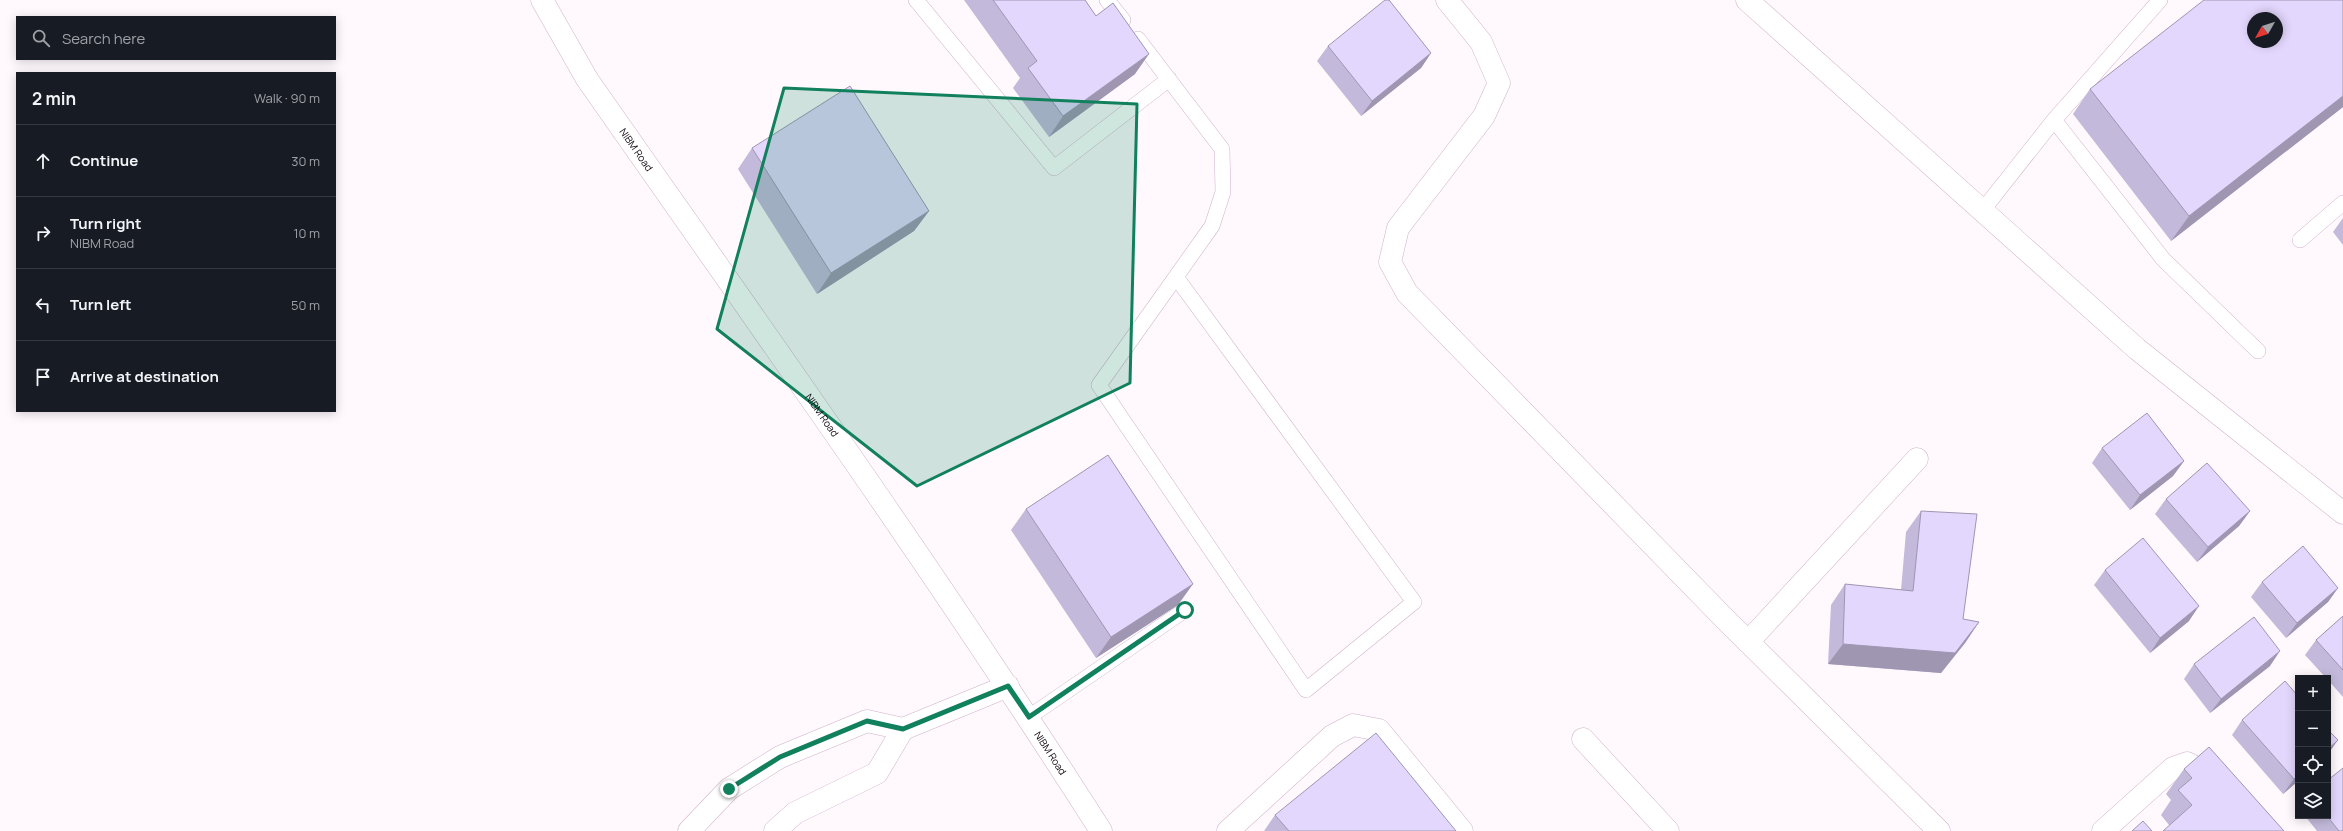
<!DOCTYPE html>
<html lang="en">
<head>
<meta charset="utf-8">
<style>
	:root { --surface:#171b24; --page:#242831; --text:#f1f3f6; --muted:#9ea1a6; --line:#363941 }
	body { margin:0; font-family:Manrope,sans-serif; background:var(--page); color:var(--text) }
	.controls { position:absolute; right:12px; bottom:12px; display:grid; overflow:hidden; border-radius:0px; box-shadow:0 2px 10px #0003 }
	.controls button { width:36px; height:36px; display:grid; place-items:center; padding:0; border:0; border-bottom:1px solid var(--line); background:var(--surface); color:var(--text); font:20px sans-serif }
	.compass { position:absolute; left:2247px; top:12px; width:36px; height:36px; border-radius:50%; background:var(--surface); box-shadow:0 2px 10px #0003; rotate:231deg }
	.stop { position:absolute; width:12px; height:12px; margin:-9px; border:3px solid #11805c; border-radius:50%; background:#fff }
	.stop.end { background:#11805c; border-color:#fff; box-shadow:0 1px 4px #0008 }
	.list { margin:0; padding:0; list-style:none }
	h2 { display:flex; justify-content:space-between; align-items:center; height:52px; margin:0; padding:0 16px; font-size:17px }
	h2 small { font-size:13px; font-weight:400; color:var(--muted) }
	.list li { display:grid; grid-template-columns:26px 1fr auto; gap:12px; align-items:center; box-sizing:border-box; height:72px; padding:0 16px; border-top:1px solid var(--line) }
	.list b { display:block; font-size:15px; white-space:nowrap }
	.list p { margin:0; font-size:13px; white-space:nowrap; color:var(--muted) }
	.list em { font-size:13px; font-style:normal; color:var(--muted) }
	.icon { flex:none; width:22px; height:22px; fill:none; stroke:currentColor; stroke-width:2; stroke-linecap:round; stroke-linejoin:round }
	.map { position:relative; flex:none; width:2343px; height:831px; overflow:hidden }
	.search { position:absolute; background:var(--surface); box-shadow:0 2px 10px #0003; left:16px; top:16px; width:320px; height:44px; display:flex; align-items:center; gap:10px; box-sizing:border-box; padding:0 14px; border-radius:0px; color:var(--muted); font-size:15px }
	.panel { position:absolute; background:var(--surface); box-shadow:0 2px 10px #0003; left:16px; top:72px; width:320px; height:340px; border-radius:0px }
	.map>svg:first-child { display:block }
</style>
</head>
<body>
<div class="map">
<svg width="2343" height="831" viewBox="0 0 2343 831">
	<rect width="100%" height="100%" fill="#fff9fe"/>
	<g fill="none" stroke-linecap="round" stroke-linejoin="round">
		<g stroke="#cfb2ca" stroke-width="16">
			<path id="lane" d="M916,0L1054,168L1169,79
				M1107,0L1123,20
				M1138,39L1222,149L1223,192L1212,226L1099,385L1306,690L1414,602L1176,277
				M2054,120L2163,259L2258,351
				M1982,211L2054,120L2160,0
				M2300,240L2343,203
				M1029,717L1185,610"/>
		</g>
		<g stroke="#cfb2ca" stroke-width="23">
			<path id="street" d="M1447,0L1481,42L1499,83L1484,116L1398,228L1390,262L1407,293L1723,617L1939,831
				M1747,0L2137,349L2343,513
				M1748,642L1917,459
				M1583,739L1668,831
				M1228,831L1332,736L1353,725L1379,730L1462,831
				M2103,831L2173,768L2187,763L2201,770L2212,781"/>
		</g>
		<g stroke="#cfb2ca" stroke-width="23">
			<g id="secondary">
				<path id="s1" d="M542,0L587,79C761,328 938,575 1101,831"/>
				<path d="M689,831L729,789L780,757L867,721L903,729L1008,686"/>
				<path d="M775,831L795,813L877,773L903,729"/>
			</g>
		</g>
		<use href="#lane" stroke="#fff" stroke-width="15"/>
		<use href="#street" stroke="#fff" stroke-width="22"/>
		<use href="#secondary" stroke="#fff" stroke-width="22"/>
	</g>
	<path fill="#c3b9da" d="M964,0H1085L1135,74L1049,137L1013,88L1020,78Z
		M2343,0V107L2171,241L2073,114L2090,89Z
		M1328,46L1431,53L1421,68L1361,116L1317,61Z
		M752,148L929,211L914,231L817,294L738,169Z
		M2343,218V245L2333,232Z
		M2102,448L2184,461L2173,476L2130,510L2092,463Z
		M2166,499L2250,511L2239,526L2197,562L2155,514Z
		M1026,509L1178,605L1096,658L1011,530Z
		M1921,511L1963,619L1979,622L1965,643L1941,673L1828,664L1831,605L1845,584L1901,590L1906,532Z
		M2105,570L2189,621L2150,653L2094,585Z
		M2262,582L2338,588L2328,602L2286,638L2251,597Z
		M2343,616V697L2328,680V678H2326L2305,655L2316,640Z
		M2194,664L2270,666L2210,713L2184,679Z
		M2242,720L2298,781L2283,794L2232,735Z
		M2184,769L2284,831L2169,825L2161,815L2171,800L2166,794Z
		M1275,815L1456,831H1264Z
		M2305,816H2328L2343,831H2317Z"/>
	<path fill="#9f96b1" d="M1431,53L1421,68L1361,116L1372,101Z
		M1149,54L1135,74L1049,137L1063,116Z
		M2343,96V107L2171,241L2189,216Z
		M929,211L914,231L817,294L831,273Z
		M2184,461L2173,476L2130,510L2140,495Z
		M2250,511L2239,526L2197,562L2208,547Z
		M1193,584L1178,605L1096,658L1111,637Z
		M2338,588L2328,602L2286,638L2297,623Z
		M2199,606L2189,621L2150,653L2160,638Z
		M1979,622L1965,643L1941,673L1828,664L1843,644Z
		M2280,651L2270,666L2210,713L2221,699Z
		M2338,740L2328,754V749Z
		M2298,775V781L2283,794L2294,779Z"/>
	<path fill="#e3d7fd" stroke="#9f96b1" fill-rule="evenodd" d="M993,0H1085L1096,16L1113,3L1149,54L1063,116L1028,68L1037,61Z
		M1385,0H1389L1431,53L1372,101L1328,46Z
		M2204,0H2343V96L2189,216L2090,89ZM2253,18H2277V42H2253Z
		M850,86L929,211L831,273L752,148Z
		M2147,413L2184,461L2140,495L2102,448Z
		M1108,455L1193,584L1111,637L1026,509Z
		M2207,463L2250,511L2208,547L2166,499Z
		M1921,511L1977,514L1963,619L1979,622L1955,653L1843,644L1845,584L1913,591Z
		M2143,538L2199,606L2160,638L2105,570Z
		M2303,546L2338,588L2297,623L2262,582Z
		M2343,616V670L2316,640Z
		M2254,617L2280,651L2221,699L2194,664Z
		M2285,681L2298,696V775L2294,779L2242,720Z
		M2328,730L2338,740L2328,749Z
		M1376,733L1456,831H1289L1275,815Z
		M2209,747L2284,831H2163L2192,805L2178,790L2192,778L2184,769Z
		M2343,768V831H2339L2327,816H2328V780Z
		M2143,821L2152,831H2132Z"/>
	<g fill="none" stroke-linecap="round" stroke-linejoin="round">
		<path stroke="#11805c" stroke-width="5" d="M729,789L780,757L867,721L903,729L1008,686L1029,717L1185,610"/>
	</g>
	<path fill="#11805c" fill-opacity="0.2" stroke="#11805c" stroke-width="3" stroke-linejoin="round" d="M784,88L1137,104L1130,383L917,486L717,329Z"/>
	<g text-anchor="middle" dominant-baseline="central" stroke-width="3.5" stroke-linejoin="round" paint-order="stroke">
		<g font-size="10" fill="#130a12" stroke="#fff9fe">
			<text stroke="none"><textPath href="#s1" startOffset="177">NIBM Road</textPath></text>
			<text stroke="none"><textPath href="#s1" startOffset="501">NIBM Road</textPath></text>
			<text stroke="none"><textPath href="#s1" startOffset="909">NIBM Road</textPath></text>
		</g>
	</g>
</svg>
<div class="controls">
<button>+</button>
<button>−</button>
<button><svg class="icon" aria-label="locate" viewBox="0 0 24 24"><circle cx="12" cy="12" r="6"/><path d="M12 2v4M12 18v4M2 12h4M18 12h4"/></svg></button>
<button><svg class="icon" aria-label="layers" viewBox="0 0 24 24"><path d="M12 4l9 5-9 5-9-5zM3 14l9 5 9-5"/></svg></button>
</div>
<svg class="compass" viewBox="-18 -18 36 36"><path d="M0-13l5 13h-10z" fill="#e53935"/><path d="M0 13l5-13h-10z" fill="#9ea1a6"/></svg>
<div class="stop" style="left:1185px;top:610px"></div>
<div class="stop end" style="left:729px;top:789px"></div>
<div class="search"><svg class="icon" aria-label="search" viewBox="0 0 24 24"><circle cx="10" cy="10" r="6"/><path d="M15 15l6 6"/></svg>Search here</div>
<section class="panel">
<h2>2 min<small>Walk · 90 m</small></h2>
<ul class="list">
<li><svg class="icon" aria-label="ahead" viewBox="0 0 24 24"><path d="M12 20V5M6 11l6-6 6 6"/></svg><div><b>Continue</b></div><em>30 m</em></li>
<li><svg class="icon" aria-label="right" viewBox="0 0 24 24"><path d="M7 20v-9h11M14 6l5 5-5 5"/></svg><div><b>Turn right</b><p>NIBM Road</p></div><em>10 m</em></li>
<li><svg class="icon" aria-label="left" viewBox="0 0 24 24"><path d="M17 20v-9H6M10 6l-5 5 5 5"/></svg><div><b>Turn left</b></div><em>50 m</em></li>
<li><svg class="icon" aria-label="arrive" viewBox="0 0 24 24"><path d="M6 21V4h12l-3 4 3 4H6"/></svg><div><b>Arrive at destination</b></div></li>
</ul>
</section>
</div>
</body>
</html>
